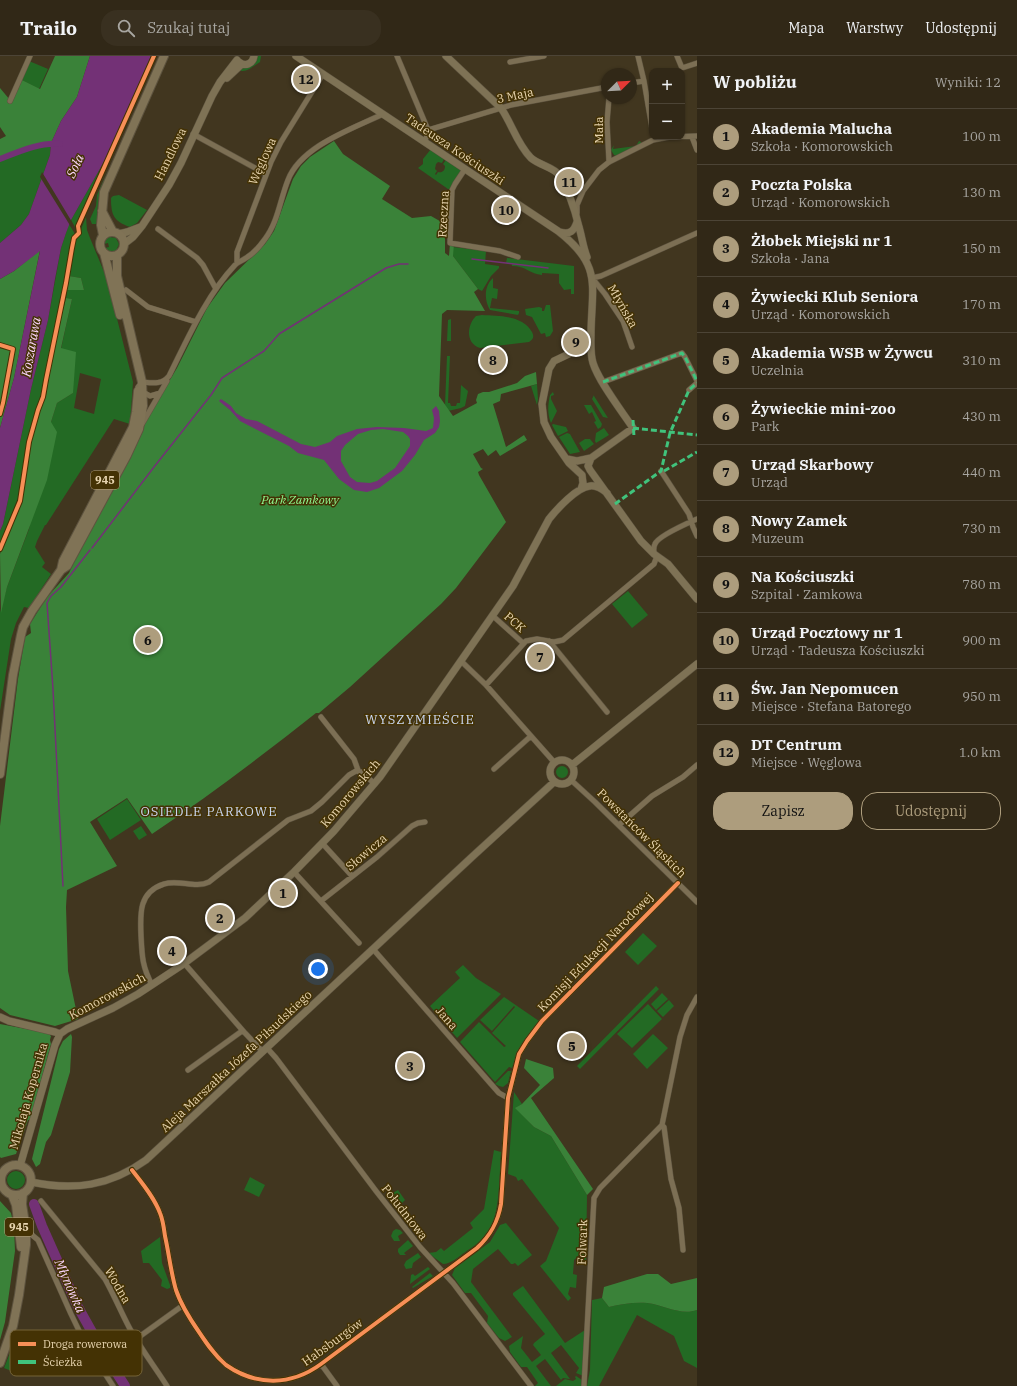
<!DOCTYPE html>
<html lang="pl">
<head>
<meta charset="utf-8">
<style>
	:root { --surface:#312817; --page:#393020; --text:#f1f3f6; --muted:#a8a6a1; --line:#4c4436; --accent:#ad9d7d }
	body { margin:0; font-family:"IBM Plex Serif",serif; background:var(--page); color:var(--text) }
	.controls { position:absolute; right:12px; top:12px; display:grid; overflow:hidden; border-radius:8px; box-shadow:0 1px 3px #0004 }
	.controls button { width:36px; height:36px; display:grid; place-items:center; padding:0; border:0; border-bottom:1px solid var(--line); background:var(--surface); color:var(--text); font:20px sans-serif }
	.compass { position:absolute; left:601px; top:12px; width:36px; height:36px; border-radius:50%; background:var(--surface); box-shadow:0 1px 3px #0004; rotate:66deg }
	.you { position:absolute; left:318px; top:913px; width:14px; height:14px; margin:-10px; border:3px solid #fff; border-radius:50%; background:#1a73e8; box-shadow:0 0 0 6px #1a73e833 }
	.badge { display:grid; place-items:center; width:26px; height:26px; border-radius:50%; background:var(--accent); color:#111; font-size:13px; font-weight:700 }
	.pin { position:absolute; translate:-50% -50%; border:2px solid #fff; box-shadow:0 1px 4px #0006 }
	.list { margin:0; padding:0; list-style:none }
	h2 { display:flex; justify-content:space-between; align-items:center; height:52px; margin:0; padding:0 16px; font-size:17px }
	h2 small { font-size:13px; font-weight:400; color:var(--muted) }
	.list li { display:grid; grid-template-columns:26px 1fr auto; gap:12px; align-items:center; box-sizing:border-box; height:56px; padding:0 16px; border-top:1px solid var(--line) }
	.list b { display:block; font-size:15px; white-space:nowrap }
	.list p { margin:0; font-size:13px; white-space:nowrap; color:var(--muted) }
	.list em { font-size:13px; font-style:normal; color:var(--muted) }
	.actions { display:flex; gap:8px; padding:12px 16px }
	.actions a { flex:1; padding:9px 0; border:1px solid var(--accent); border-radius:16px; text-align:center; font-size:14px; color:var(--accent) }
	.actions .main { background:var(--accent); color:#111 }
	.icon { flex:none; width:22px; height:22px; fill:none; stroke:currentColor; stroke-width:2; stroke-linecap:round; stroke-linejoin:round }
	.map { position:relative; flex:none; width:697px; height:1330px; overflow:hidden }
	header { display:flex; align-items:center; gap:24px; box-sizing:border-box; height:56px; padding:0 20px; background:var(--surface); border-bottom:1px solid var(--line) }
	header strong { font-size:19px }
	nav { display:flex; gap:22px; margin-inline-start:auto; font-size:14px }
	.search { width:280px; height:36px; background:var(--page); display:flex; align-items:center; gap:10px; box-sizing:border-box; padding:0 14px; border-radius:16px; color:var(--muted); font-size:15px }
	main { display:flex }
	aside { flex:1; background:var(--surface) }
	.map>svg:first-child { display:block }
</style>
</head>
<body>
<header>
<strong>Trailo</strong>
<div class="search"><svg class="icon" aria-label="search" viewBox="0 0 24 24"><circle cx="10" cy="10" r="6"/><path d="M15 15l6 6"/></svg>Szukaj tutaj</div>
<nav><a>Mapa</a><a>Warstwy</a><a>Udostępnij</a></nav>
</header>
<main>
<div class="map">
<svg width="697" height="1330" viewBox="0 0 697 1330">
	<rect width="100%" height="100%" fill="#41361f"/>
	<path fill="#236a24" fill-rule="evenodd" d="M257,0H261L260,6C253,10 246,18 238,14C245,9 255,11 257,0Z
		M29,5L48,13L39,33L20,23Z
		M639,85L641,86V88L616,100L614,99L611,94L614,89L613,93L636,90Z
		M51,87L50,99L29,158L21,169L0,187V103L25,94Z
		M431,93L444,103L442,107L438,106L436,108L435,113L437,115L435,118L436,119L438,116C442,117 445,115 445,110L443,108L446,104L449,107L450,106L463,115L452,134L448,133L418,112L423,108V103Z
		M106,102L75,171L71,164Z
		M108,114C100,133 96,147 98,168H92L90,163L96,150L97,139Z
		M119,139L147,154L137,167L130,171C114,165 111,160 111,142L113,140Z
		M86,161L87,174L90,182L107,223L133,326L130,368L114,363L46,469H45L37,485L35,491L45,507L42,511L51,518L29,552L24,551L16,567L11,583L0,655V556L7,531L29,473L51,366L57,347L73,337L61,293L72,243L66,242L67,234H84L81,222L69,220L75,185L77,181L81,178V173ZM80,317L101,323L94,358L74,352Z
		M69,168L75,178L71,185L66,220L42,341L36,355L28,386L20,437L0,487V475L3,468L31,333L48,264L61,192Z
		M110,181L116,182L119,188L116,195C111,197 107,196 105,192L109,191L108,187L104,188L106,183Z
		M453,191L486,195L485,208L499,210V212L491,220L482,235L478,233L453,200Z
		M507,202L574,210V238H571V233L564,234L559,227V218L542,217V219C530,218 526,210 512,210V208L506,207Z
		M493,222V232L498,233L497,243L492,242L490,252L519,255V257L518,259L490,254C484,244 484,230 493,222Z
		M546,249H550L553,275L550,280L546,281L545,277L541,278L532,261L526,259L525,253L539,251L542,252V255H544Z
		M482,259C498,260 523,259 532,276C534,280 534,283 529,286L480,292C465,287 467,269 476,260Z
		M451,263V285H447L448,264Z
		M447,300H450L448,347H450L451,350H456L457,347H460L461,329L468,335L465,350L461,352L448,355L445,349Z
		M537,328L538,343L537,349L531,330Z
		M553,336L554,339L551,340V343L557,355L551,367C547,358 548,348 550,339Z
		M594,339V340L608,362L603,361L592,343Z
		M584,349H591L602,368L601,371L598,373L594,366L596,365L592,356L589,358Z
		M553,368L566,371L568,375L558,380L552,369Z
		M604,372L609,379L596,387L595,385L596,377Z
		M567,377L570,378L580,396L570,398L559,381Z
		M585,383H590L594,388L584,395L579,387Z
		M628,535L648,559L632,572L612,548Z
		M556 716a6 6 0 1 1 12 0a6 6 0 1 1-12 0Z
		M127,743L141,764L110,784L97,763Z
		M141,770L147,779L139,784L133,775Z
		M643,877L657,890L638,909L625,896Z
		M463,909L476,922L501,938L457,982L430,950L460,922L455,916Z
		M656,930L659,933L580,1013L577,1010Z
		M662,937L668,943L656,954L651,948Z
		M504,941L539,965L521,989L512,1012L509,1011L495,1026L460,986L479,966L504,991L506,990L492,977L515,951L514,950L492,975L480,964Z
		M669,944L674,950L663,961L657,955Z
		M648,948L662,963L632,992L617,978Z
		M653,978L668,992L647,1013L633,998Z
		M508,1015H511L508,1027L503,1031L499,1030L495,1028Z
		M514,1036L522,1048L516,1052L534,1071L551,1080L587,1139L586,1207L579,1199L574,1204L573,1218L577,1219L576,1232L570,1231L568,1238L571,1242L568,1245L540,1210L546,1205L559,1172L522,1123L518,1125L516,1121L508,1118Z
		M494,1094L501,1096C499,1119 501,1161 486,1179C480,1187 472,1191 464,1197C458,1201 451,1208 443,1208L428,1197L436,1196L441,1192L444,1195L473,1172L470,1167L484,1153Z
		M7 1124a9 9 0 1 1 18 0a9 9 0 1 1-18 0Z
		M250,1121L265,1129L259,1141L244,1134Z
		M398,1134L405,1144L399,1150L391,1138Z
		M506,1167L532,1199L518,1210L515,1207L513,1208H511L498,1193L473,1213L471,1226L512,1281L505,1285L499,1282L487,1267L488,1260L471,1237H465L452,1219L455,1212L490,1186L500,1169Z
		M396,1173L400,1174L403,1177L398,1180L400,1185H394L391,1180L393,1175Z
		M160,1181L162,1207L170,1229V1232L167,1233L161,1230L162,1224L149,1207H143L141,1195Z
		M408,1184L413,1190L404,1197L406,1199H400L398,1196V1193Z
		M418,1197L421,1201L413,1207L412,1212L406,1213L404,1209L406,1205Z
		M428,1211L430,1213L410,1228L411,1219L413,1218L415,1220Z
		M430,1217L433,1220L413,1232L412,1231Z
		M523,1230L565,1287L585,1274L586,1321L576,1317L579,1312L561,1289L551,1297L570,1323L563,1322L561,1324L545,1303L536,1310L551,1330H535L538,1327L527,1311H521L510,1296L509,1290L523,1280L521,1292L532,1306L541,1299L533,1289L534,1287L545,1278L513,1239V1237Z
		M602,1242L609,1251C621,1248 635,1246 647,1247C664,1249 681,1260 697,1254V1312L684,1305L674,1280L637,1259L599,1330H587L590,1314L592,1244Z
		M15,1284L35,1292L24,1320L4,1312Z
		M576,1320L582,1324L581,1330H556L565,1323L573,1325L576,1323L575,1321Z"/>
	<path fill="#3a8239" d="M55,0H90L77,41L61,65L51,87L25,94L0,103V83L6,80L0,71V32L10,44L20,23L40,33Z
		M334,85L343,98L390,130L382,143L412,162L431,160L445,168V197L449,200L450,187H454L453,200L478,233L474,236L485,255L447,254L442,258L439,340L453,360L477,347L476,344L478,338L483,336H489L517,327L525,320L536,316L537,328L501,338L500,345L493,348L506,391L524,379L527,384L500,400L496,394L488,400L483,393L473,398L481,412L483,413L478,416L479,419L506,466L456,532L441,548L350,631L319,657H316C263,699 209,740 152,778L127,742L90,766L117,810L67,834L66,851L68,915L78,963L55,970L10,959L0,952V770L18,623L25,581L31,577L30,568L47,541L69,517L83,487L150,357L177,312L207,252L225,227L265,188L274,175L293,123L301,110L310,101Z
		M40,194L14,322L0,372V223L14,215Z
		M69,220L81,222L84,234H67Z
		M66,242L72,243L61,292L76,296L73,337L57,347L51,366L57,376L47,424L7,531L1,557L0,498L22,444L30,386L39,356L46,339L54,292Z
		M0,968L48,977L51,980L50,984L51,988L30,1064H28L16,1098L1,1102L0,1101Z
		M71,978L72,981L70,1016L51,1079L46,1086L40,1108L36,1111L32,1103L59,993L63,985Z
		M526,1003L553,1012L554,1022L531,1042L593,1133L587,1139L551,1080L534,1071L515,1052L522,1048L540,1029L524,1012Z
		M0,1145L11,1157L14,1171L15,1195L5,1266L0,1284Z
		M647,1218H658L671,1228L697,1222V1254C681,1260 664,1249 647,1247C635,1246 621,1248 609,1251L602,1242L604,1231Z"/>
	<path fill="#733176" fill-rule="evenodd" d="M90,0H151L106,102L71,164L66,177L61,192L55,223L48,264L31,333L3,468L0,475V372L14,322L40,195L14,215L0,223V187L21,169L29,158L50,99L51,87L61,65L77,41Z
		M221,343L231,350L236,357L246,363L257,365L301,388L315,391L330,386L337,380L357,373L377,371L404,372L426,375L433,372L434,362L432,354L436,350L439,355L440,365L439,371L435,377L424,384L415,399L402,415L379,432L367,436L354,434L339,423L324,404L298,397L289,390L240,365L230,354L219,345ZM383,373L403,376L408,380L410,383V390L395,412L377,425L370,427L357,426L350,421L341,405V395L345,389L358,378L371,374Z"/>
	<path fill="#41361f" d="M42,116L72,166L71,171L40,121Z"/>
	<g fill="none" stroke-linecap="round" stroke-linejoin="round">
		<path stroke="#733176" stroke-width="1.5" d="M472,203L548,212
			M92,492L154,411L211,339L222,322L264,295L279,278L386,212L399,208H408
			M63,830L53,633L47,547L51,540L61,531L90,494"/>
		<path stroke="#733176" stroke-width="6" d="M0,103C18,96 40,86 60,88"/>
		<path stroke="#733176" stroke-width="10" d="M34,1148L42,1170L78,1251L102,1294L125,1330"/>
		<g stroke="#5d533f" stroke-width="6">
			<path id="street" d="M397,0L428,74L427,80L424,86
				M638,0L644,25L652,72
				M677,0L682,12L697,7
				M510,6L544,0
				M631,27L644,25
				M10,45L30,0
				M428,74L511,49L607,31
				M193,78L266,118
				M692,81L697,94
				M609,106L607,66L609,42
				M465,113L455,128L452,134L450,187L500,195L518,201
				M577,157V149L583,135L599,114L609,106L653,84L669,81L697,80
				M158,173L197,202L203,209L216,233
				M237,207V196L271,106L281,86L323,18
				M126,234L148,251L196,266
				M632,291L623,265L605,238L592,222L601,220L697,177
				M603,326L682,297L685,301L697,325
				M689,334L697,327
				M160,337L150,340L143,336L138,331L142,326C152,327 162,329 169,320C188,282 206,240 235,209C238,206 242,205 246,202C253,198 260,190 265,183C278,166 280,144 288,124C301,90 352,73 383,58
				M142,368L167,325
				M661,415L689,458L693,471L697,480
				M654,498C654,495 653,491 655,488C658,480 688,467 697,463
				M493,560L523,587
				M549,585L607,656
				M461,605L486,629L554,706
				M486,629L526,585L537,583L554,586L563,584L654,508L657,500
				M321,661L354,703L358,714
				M494,713L531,680
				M571,724L595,746L697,846
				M619,769L652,740L683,721L697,709
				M322,787L352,820
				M294,816L359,887
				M321,845L377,801L412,770L418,767L425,766
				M373,893L491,1028L499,1037L508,1042
				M184,907L244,976
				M152,929C142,910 142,900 141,879C140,857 139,836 164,828C179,823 195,833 209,826L288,764L311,755L322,746L349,719L356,715L361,716L375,728
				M267,992L276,1002L376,1135L420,1191L453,1227L531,1330
				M188,1014L242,975L245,977L263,996
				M662,1069L664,1071L671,1123L679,1152L683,1194
				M132,1114C142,1127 154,1141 160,1157C163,1164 164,1173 165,1180C169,1198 171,1217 176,1234C181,1249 190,1263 199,1276C207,1288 215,1300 226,1309C256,1330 291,1330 321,1308L477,1192C491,1179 498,1166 501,1148L508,1042L519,998L527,985L542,965L678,827
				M41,1145L105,1223C114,1239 121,1256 130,1273C141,1293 155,1311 167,1330
				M26,1174L38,1184L71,1258L84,1285L113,1330
				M321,1308L337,1330
				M100,1309L182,1250
				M584,1330L594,1142L600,1132L662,1069L680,981L687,959L697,941"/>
		</g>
		<g stroke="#5d533f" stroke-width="8">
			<path id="secondary" d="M296,0L558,175C602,209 592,228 591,276C591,287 590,297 593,307C599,326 621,354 633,372L591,402L577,405L567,403
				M446,0L501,52C512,68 517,88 531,102C539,109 555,112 559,119C569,135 575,154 579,171C582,181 583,191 587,201
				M239,6C245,11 253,8 254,0
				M227,22L242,8
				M560,176C570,179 574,175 577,166
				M119,178L127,176L140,171
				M124,188L133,181L142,170L169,129L181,107L212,40L220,26L237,4
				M591,402L588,410L590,414L641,485L654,498L668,508L697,543
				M581,433L583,427L582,419L569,407L551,381L544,366L542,348L549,313L554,305L573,296L590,290
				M550 716a12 12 0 1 1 24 0a12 12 0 1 1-24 0Z
				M572,709L697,608
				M0,961L9,965L55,976L60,978
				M20,1110L55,989L60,978L67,973L113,952L138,938L182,909L245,862L294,816L334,775L380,721L513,530L549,463C557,453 577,431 590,430C596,429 602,433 607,437
				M31,1126C74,1135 110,1130 146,1104L473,800L554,726"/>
		</g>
		<g stroke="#5d533f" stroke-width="10">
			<path id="primary" d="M102,155L113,176
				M100 188a12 12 0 1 1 24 0a12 12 0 1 1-24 0Z
				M103,179L101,169L104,136L164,0
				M104,197L120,259
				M61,514L63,505L133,371L136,356L138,335
				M0,718L13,619L21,579L23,571L32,555L61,514L67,510L127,399L139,373L143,350L142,326L117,220V199
				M1 1124a15 15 0 1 1 30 0a15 15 0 1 1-30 0Z
				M12,1139L16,1149L21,1191
				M0,1307L13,1270L19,1239L26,1189V1174L22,1148L23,1137"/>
		</g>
		<use href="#street" stroke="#7c6f54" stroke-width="5"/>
		<use href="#secondary" stroke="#7e7255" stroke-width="7"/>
		<use href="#primary" stroke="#807356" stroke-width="8"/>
		<path stroke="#40c37c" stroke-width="3" stroke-dasharray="6 3" stroke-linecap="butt" d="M603,326L682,297L685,301L697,325
			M633,364L634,381
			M633,372L697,379
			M664,415L697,396
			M615,448L661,415L670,377L689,334L697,327"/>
		<g stroke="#443204" stroke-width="6">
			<path id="cycleway" d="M0,289L13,293L3,347L0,358
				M0,493L20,445L29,386L38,354L43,341L46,324L66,227L72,192L74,182L79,177L78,170L154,0
				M132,1114C142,1127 154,1141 160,1157C163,1164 164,1173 165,1180C169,1198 171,1217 176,1234C181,1249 190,1263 199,1276C207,1288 215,1300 226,1309C256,1330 291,1330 321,1308L477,1192C491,1179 498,1166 501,1148L508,1042L519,998L527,985L542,965L678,827"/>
		</g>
		<use href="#cycleway" stroke="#f78f57" stroke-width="4"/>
	</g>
	<g text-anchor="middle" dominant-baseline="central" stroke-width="3" stroke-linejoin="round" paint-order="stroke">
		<g fill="#443204" stroke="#b6a37c" stroke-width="1">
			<rect x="91" y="415" width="28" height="18" rx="3"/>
			<rect x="5" y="1162" width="28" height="18" rx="3"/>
		</g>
		<g font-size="11" font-weight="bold" fill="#e7d4af">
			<text x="105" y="424">945</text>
			<text x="19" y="1171">945</text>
		</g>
		<g font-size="12" fill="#e7d4af" stroke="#443204">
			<text transform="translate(515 39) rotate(-12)">3 Maja</text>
			<text transform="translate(598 74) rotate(-90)">Mała</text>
			<text transform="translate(455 93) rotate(34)">Tadeusza Kościuszki</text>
			<text transform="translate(170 98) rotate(-64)">Handlowa</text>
			<text transform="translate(262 105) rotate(-66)">Węglowa</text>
			<text transform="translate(443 158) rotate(-87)">Rzeczna</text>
			<text transform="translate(623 250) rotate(60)">Młyńska</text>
			<text transform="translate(515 566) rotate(42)">PCK</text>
			<text transform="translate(350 737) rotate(-50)">Komorowskich</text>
			<text transform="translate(642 777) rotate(45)">Powstańców Śląskich</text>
			<text transform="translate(366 796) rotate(-40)">Słowicza</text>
			<text transform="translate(595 896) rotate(-46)">Komisji Edukacji Narodowej</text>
			<text transform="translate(107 940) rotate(-28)">Komorowskich</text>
			<text transform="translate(447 962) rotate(49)">Jana</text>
			<text transform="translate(236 1005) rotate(-43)">Aleja Marszałka Józefa Piłsudskiego</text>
			<text transform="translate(28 1040) rotate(-74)">Mikołaja Kopernika</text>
			<text transform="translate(405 1156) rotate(52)">Południowa</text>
			<text transform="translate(582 1186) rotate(-88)">Folwark</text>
			<text transform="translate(118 1229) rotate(60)">Wodna</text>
			<text transform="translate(332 1286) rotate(-36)">Habsburgów</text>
		</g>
		<g font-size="12" font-style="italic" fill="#90fb91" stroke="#443204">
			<text x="300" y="443">Park Zamkowy</text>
		</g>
		<g font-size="13" font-style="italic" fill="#fcd5fe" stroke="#443204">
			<text transform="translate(75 110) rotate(-65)">Soła</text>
			<text transform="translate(31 291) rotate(-80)">Koszarawa</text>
			<text transform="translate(70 1230) rotate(66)">Młynówka</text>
		</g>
		<g font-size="13" letter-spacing="1" fill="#cbd8f3" stroke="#443204">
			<text x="420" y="663">WYSZYMIEŚCIE</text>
			<text x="209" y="755">OSIEDLE PARKOWE</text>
		</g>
	</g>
	<rect x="10" y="1274" width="132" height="46" rx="6" fill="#443204" stroke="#756337" stroke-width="1"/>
	<rect x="18" y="1286" width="18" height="4" fill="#f78f57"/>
	<rect x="18" y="1304" width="18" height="4" fill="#40c37c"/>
	<g font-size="11" fill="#e7d4af">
		<text x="43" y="1292">Droga rowerowa</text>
		<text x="43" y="1310">Ścieżka</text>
	</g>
</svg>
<div class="controls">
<button>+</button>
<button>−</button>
</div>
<svg class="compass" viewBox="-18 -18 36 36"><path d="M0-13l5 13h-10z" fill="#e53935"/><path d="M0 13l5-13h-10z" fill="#a8a6a1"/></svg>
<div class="you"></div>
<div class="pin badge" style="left:283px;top:837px">1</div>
<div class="pin badge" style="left:220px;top:862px">2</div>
<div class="pin badge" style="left:410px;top:1010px">3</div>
<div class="pin badge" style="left:172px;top:895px">4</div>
<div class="pin badge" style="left:572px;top:990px">5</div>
<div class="pin badge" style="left:148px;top:584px">6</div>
<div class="pin badge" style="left:540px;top:601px">7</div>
<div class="pin badge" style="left:493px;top:304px">8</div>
<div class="pin badge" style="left:576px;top:286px">9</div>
<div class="pin badge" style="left:506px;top:154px">10</div>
<div class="pin badge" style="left:569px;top:126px">11</div>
<div class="pin badge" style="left:306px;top:23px">12</div>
</div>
<aside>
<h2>W pobliżu<small>Wyniki: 12</small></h2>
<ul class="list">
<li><span class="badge">1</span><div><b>Akademia Malucha</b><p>Szkoła · Komorowskich</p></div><em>100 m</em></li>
<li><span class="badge">2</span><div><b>Poczta Polska</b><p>Urząd · Komorowskich</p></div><em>130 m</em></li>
<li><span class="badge">3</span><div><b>Żłobek Miejski nr 1</b><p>Szkoła · Jana</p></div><em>150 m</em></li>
<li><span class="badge">4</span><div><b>Żywiecki Klub Seniora</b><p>Urząd · Komorowskich</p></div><em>170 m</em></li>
<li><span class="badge">5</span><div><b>Akademia WSB w Żywcu</b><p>Uczelnia</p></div><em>310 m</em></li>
<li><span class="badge">6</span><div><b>Żywieckie mini-zoo</b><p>Park</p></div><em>430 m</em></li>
<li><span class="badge">7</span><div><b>Urząd Skarbowy</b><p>Urząd</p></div><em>440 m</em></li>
<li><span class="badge">8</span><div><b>Nowy Zamek</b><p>Muzeum</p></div><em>730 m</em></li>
<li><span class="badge">9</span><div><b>Na Kościuszki</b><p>Szpital · Zamkowa</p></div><em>780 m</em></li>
<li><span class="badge">10</span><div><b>Urząd Pocztowy nr 1</b><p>Urząd · Tadeusza Kościuszki</p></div><em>900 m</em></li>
<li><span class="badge">11</span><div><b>Św. Jan Nepomucen</b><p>Miejsce · Stefana Batorego</p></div><em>950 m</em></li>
<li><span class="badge">12</span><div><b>DT Centrum</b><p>Miejsce · Węglowa</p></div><em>1.0 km</em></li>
</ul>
<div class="actions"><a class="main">Zapisz</a><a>Udostępnij</a></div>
</aside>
</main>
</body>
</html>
